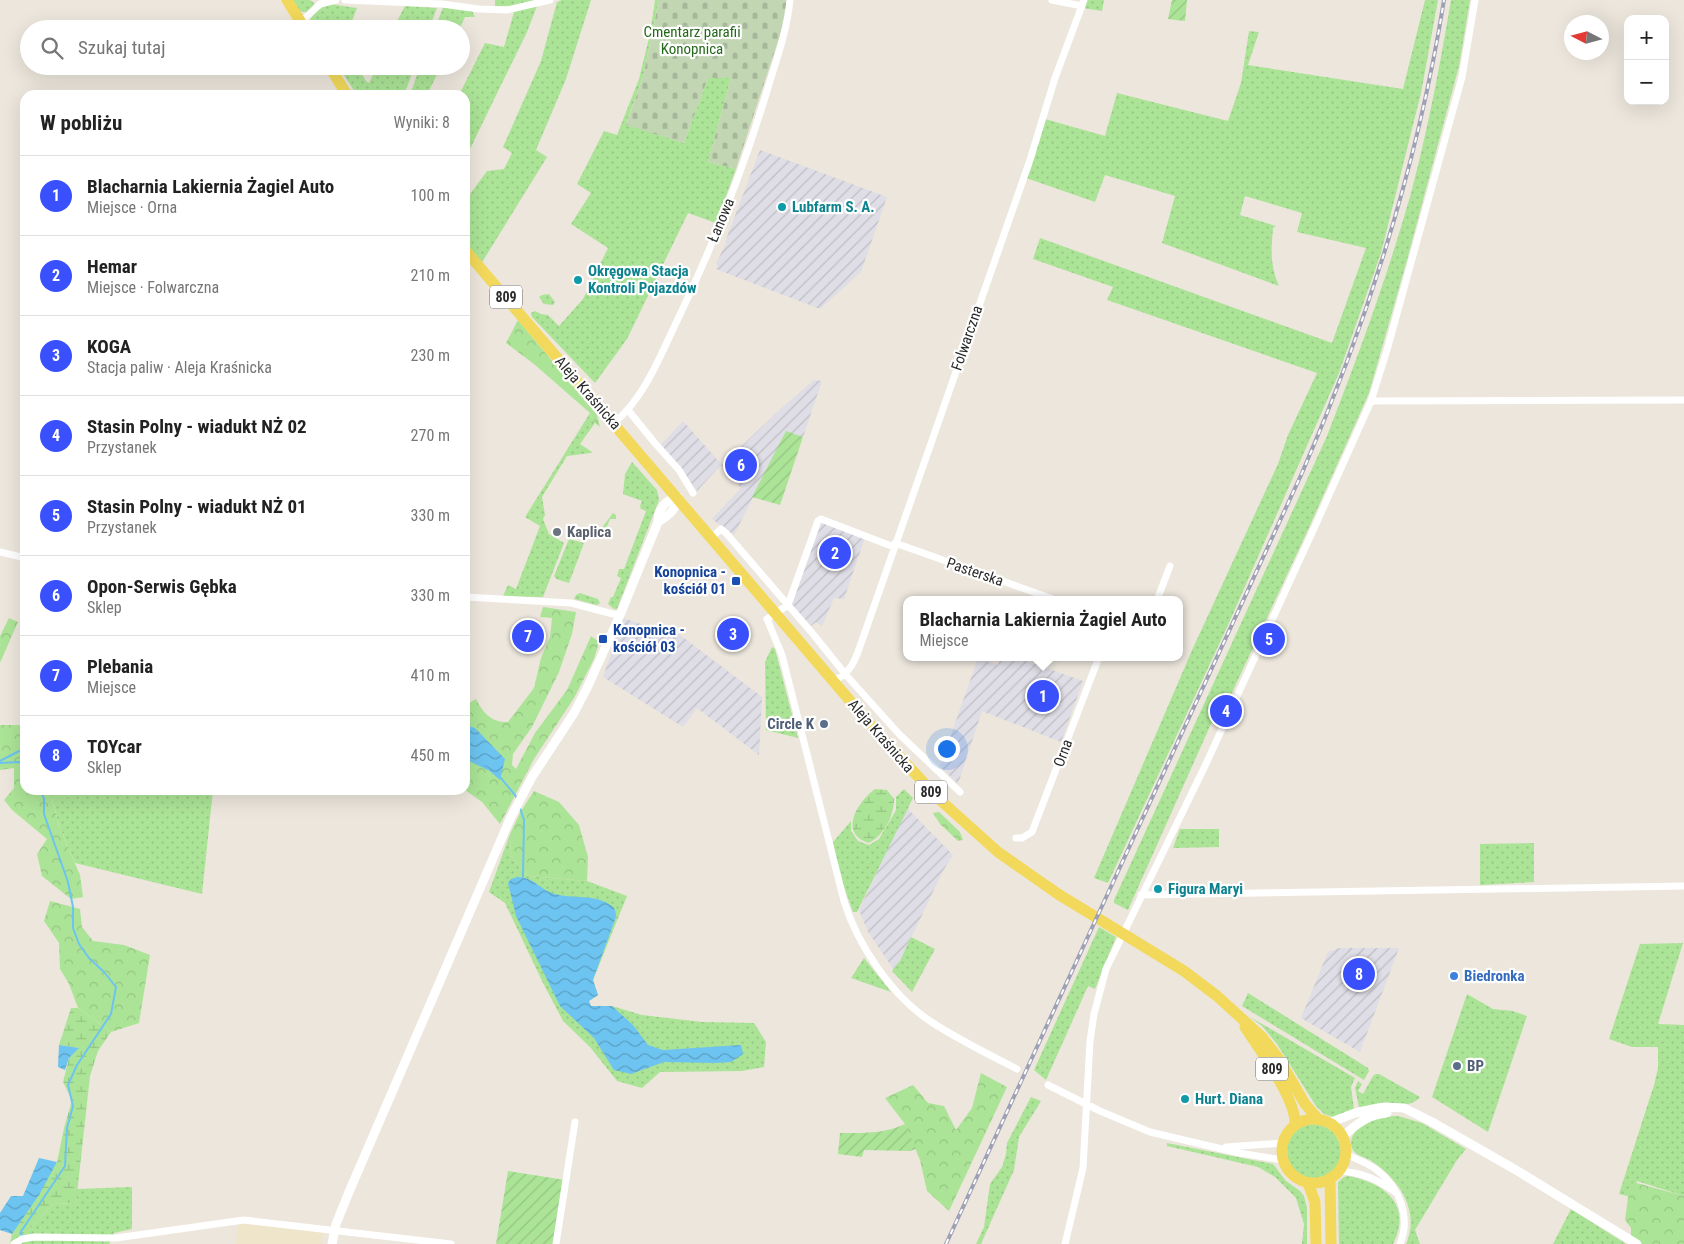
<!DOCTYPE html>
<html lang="pl">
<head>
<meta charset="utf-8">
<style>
	:root { --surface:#fff; --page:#f2f2f2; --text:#222; --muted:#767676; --line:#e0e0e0; --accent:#3950fc }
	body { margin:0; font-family:"Roboto Condensed",sans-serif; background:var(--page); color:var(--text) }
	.controls { position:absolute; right:15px; top:15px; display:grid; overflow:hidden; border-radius:10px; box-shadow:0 5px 20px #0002 }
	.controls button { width:45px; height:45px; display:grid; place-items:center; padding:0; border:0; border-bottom:1px solid var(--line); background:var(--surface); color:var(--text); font:25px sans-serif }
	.compass { position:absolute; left:1564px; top:15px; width:45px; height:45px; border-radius:50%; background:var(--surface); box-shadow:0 5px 20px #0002; rotate:276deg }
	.you { position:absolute; left:946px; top:748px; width:18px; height:18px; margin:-12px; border:4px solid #fff; border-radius:50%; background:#1a73e8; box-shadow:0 0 0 8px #1a73e833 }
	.badge { display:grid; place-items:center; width:32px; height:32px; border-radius:50%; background:var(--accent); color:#fff; font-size:16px; font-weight:700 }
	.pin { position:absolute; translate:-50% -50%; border:2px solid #fff; box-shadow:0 1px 5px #0006 }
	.popup { position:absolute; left:903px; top:596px; width:280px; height:65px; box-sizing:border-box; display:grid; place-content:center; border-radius:10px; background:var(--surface); filter:drop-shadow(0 1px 4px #0005); font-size:16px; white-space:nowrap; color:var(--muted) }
	.popup b { font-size:19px; color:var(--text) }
	.popup::after { content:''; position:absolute; left:50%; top:100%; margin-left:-10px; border:10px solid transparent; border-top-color:var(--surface) }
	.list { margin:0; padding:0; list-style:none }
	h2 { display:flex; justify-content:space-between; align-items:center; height:65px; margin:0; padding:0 20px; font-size:21px }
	h2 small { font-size:16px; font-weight:400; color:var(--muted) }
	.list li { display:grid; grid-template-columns:32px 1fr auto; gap:15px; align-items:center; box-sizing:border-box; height:80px; padding:0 20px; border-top:1px solid var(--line) }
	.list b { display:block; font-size:19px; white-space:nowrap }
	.list p { margin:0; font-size:16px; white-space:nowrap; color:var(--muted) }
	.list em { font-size:16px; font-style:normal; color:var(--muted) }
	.icon { flex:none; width:28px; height:28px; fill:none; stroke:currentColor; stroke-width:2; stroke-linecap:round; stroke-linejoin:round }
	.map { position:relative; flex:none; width:1684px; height:1244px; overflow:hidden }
	.search { position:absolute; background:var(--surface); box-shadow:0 5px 20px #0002; left:20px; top:20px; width:450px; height:55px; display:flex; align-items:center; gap:12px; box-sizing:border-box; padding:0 18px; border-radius:28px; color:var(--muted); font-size:19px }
	.panel { position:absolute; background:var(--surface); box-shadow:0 5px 20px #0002; left:20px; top:90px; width:450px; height:705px; border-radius:15px }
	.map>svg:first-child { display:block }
</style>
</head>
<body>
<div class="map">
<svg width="1684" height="1244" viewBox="0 0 1684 1244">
	<defs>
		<pattern id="industrial-furrows" width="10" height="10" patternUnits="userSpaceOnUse" patternTransform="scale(1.25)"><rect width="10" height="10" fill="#dfdde5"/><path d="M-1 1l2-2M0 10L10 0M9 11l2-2" fill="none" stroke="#c0bec5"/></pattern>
		<pattern id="grass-dots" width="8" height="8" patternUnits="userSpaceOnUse" patternTransform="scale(1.25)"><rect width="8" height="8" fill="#ace497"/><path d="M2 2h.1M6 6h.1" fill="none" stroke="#94c482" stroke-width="1.8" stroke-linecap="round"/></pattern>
		<pattern id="forest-crowns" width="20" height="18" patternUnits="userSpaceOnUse" patternTransform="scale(1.25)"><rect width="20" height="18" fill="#ace497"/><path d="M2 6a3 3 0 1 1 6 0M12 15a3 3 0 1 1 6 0" fill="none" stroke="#94c482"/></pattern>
		<pattern id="wetland-marsh" width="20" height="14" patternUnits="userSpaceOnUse" patternTransform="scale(1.25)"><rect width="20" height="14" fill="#ace497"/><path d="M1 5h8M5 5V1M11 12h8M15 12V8" fill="none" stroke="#94c482"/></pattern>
		<pattern id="cemetery-stones" width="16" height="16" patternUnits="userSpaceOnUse" patternTransform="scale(1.25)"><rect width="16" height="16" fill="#c2d6b3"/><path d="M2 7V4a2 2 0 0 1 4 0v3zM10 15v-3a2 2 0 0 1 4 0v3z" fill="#a7b89a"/></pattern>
		<pattern id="garden-furrows" width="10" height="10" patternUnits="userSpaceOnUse" patternTransform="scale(1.25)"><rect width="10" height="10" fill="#ace497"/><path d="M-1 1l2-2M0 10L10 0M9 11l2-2" fill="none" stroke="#94c482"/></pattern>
		<pattern id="water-waves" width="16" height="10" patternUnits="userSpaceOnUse" patternTransform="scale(1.25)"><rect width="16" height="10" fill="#6dc4f0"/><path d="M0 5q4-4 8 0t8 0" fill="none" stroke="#5a9fc3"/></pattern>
	</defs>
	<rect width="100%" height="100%" fill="#ece6dc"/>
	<path fill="url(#industrial-furrows)" d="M760,150L887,197L861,272L820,309L716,269L718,265L716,264L726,243L725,242Z
		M814,380L822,381L803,437L786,432L734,535L712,519L741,488L721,465L697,491L684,473L661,445L683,421L722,465L776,413Z
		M820,522L865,538L844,599L834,598L822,626L816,622L811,626L791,604Z
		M623,618L661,631L680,635L762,697L759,755L697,708L683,727L603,677Z
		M1001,657H1015L1083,681L1061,742L982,711L958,784L940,766L978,658L998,665Z
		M907,808L953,855L943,871L900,961L894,970L868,932L859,910Z
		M1339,948H1399L1360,1052L1301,1018L1328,952Z"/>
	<path fill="#eee5cb" d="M238,1223L323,1232L322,1244H236Z"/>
	<path fill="url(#grass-dots)" d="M292,0H310L315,4L308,12C298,13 296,7 292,0Z
		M495,0H540L516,6H495Z
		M562,0H591L566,79L536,150L547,157L481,264L465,243V201L487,171L504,169L512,153L503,147L541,61L557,2Z
		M655,0H659L643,77L626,124L684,143L708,78H731L708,162L736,169L716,223L688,213L627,339L595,383L532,317L531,313L535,311L541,314L548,315L559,326L583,299L608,248L571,224L591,193L577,184L604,131L617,135L639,79L650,34Z
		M1086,0H1104L1102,11L1083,8Z
		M1425,0H1438L1421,93L1381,253L1339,373L1228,625L1108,883L1094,878L1193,648L1278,464L1288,435L1317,373L1107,300L1113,287L1033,259L1040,238L1332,343L1366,248L1297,232L1302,213L1245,196L1240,215L1276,226L1273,228C1271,251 1270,265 1279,286L1162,243L1175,196L1105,175L1095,202L1026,178L1045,119L1105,136L1117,93L1228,121L1241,83L1249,31L1259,32L1248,65L1403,89Z
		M1451,0H1470L1459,66L1407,260L1369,393L1307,532L1229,699L1223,697L1128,910L1114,903V900L1327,436C1358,356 1388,275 1411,193C1428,129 1440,65 1451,0Z
		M330,4L357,8L349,29H313L309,22C313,13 321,7 330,4Z
		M405,6L437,8L429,29H393Z
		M537,6L527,32L465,159V95H459L485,43L504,47L514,12Z
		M443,7L472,11L475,17H465L459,29H435Z
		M338,66H357L366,81L369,83L377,66H415L404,95H357Z
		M420,66H441L427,95H410Z
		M549,294L555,302L553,305L544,304L539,297L542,295Z
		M590,413L595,423L580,444L592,452L591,453L567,456L542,497L545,515L543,519L549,534L564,543L543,597L503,596L508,585L516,589L540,526L525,517Z
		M632,462L657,490L659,500L617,609H614L608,604L611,597H613L621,578L617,576L619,569H624L646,511L641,509L640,506L642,501L623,494L625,474Z
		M613,513L616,515V519H610L603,536L600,535V530Z
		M569,539L584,543L569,583L556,579L554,576Z
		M580,593L598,599L600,603L597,605L574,599L576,595Z
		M772,647L775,649L798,738L766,730L765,662Z
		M904,789L913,798L857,912H853L838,870L833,842L851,821V831L858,841L869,845L879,839L896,810V797Z
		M148,790H213L202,894L75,863L59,826L52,798Z
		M1180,829H1219V847L1173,848Z
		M510,834L511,856L528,876L587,881L627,896L593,980L598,995L589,1001L591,1006H612L642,1015L702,1022L754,1023L766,1042L764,1067L742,1071L660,1072L642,1088L617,1081L590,1047L563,1021L542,981L505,903L489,892Z
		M1534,843V882L1480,885V844Z
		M1099,927L1116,937L1095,989L1088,986L1046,1080L1034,1070Z
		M911,937L935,949L912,992L892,971L900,961Z
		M1683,943L1658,1024L1684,1025V1196L1637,1181L1631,1197L1619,1194L1654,1085L1658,1068V1047H1632L1609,1039L1640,944Z
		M864,958L891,992L851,978Z
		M1248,993L1368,1068L1369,1071L1364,1080L1242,1006Z
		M1467,994L1493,1009L1513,1011L1527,1016L1488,1132L1432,1097Z
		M1250,1017L1355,1078L1351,1087L1354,1109L1333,1117L1324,1114L1316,1106L1277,1044L1262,1026Z
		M1376,1074H1379L1420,1097C1409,1111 1378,1103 1359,1107L1355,1088L1358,1081L1362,1084L1358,1091L1363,1094L1373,1076Z
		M1031,1097L1041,1101L1019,1137L1014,1170L981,1244H976L984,1227L990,1184L1002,1167L1006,1154L1007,1143Z
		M1398,1116L1422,1123L1466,1149L1457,1160L1415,1230L1420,1244H1406C1421,1210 1398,1178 1370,1160C1364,1157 1357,1156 1353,1150C1344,1133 1369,1119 1382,1117C1387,1116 1393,1116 1398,1116Z
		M1285 1152a28 28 0 1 1 56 0a28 28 0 1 1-56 0Z
		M1167,1143L1273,1164L1286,1181L1300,1191L1304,1196L1307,1208V1244H1302L1304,1224L1296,1198L1275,1177L1258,1167L1167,1146Z
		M1348,1176C1384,1183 1413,1204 1393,1244H1339L1338,1182L1344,1177Z
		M132,1187V1229L114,1233L109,1244H10L12,1234L29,1230L53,1204L76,1203L77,1189Z
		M1571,1209L1626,1244H1553Z"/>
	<path fill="url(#forest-crowns)" d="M518,320L597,415L600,427L595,423L590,413L534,364L506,343Z
		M543,607L576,612L572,634L559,672L532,727L513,754L512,765L516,769L535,733L567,690L591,636L599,642L594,659L574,698L534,759L500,824L482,802L465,790V705L476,699C483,713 492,723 508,722L534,688L541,658L550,637L552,618L540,617Z
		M9,618L18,622L0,663V636Z
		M24,702L25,790H148L52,799L59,826L80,875L83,897L71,899L42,876L37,854L47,839L12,810L4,800L14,788V768L0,770V725H22Z
		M534,791L559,802L579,825L588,857L587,881L528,876L511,856L510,834L521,811Z
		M939,812L960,832L963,840L958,841L940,824L933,813Z
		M50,901L80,909L82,927L93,941L124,945L150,955L139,1023L111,1032L78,1008L69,984L60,969L59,943L44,921Z
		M981,1073L1007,1087L949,1211L927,1191L920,1160L905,1124L885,1098L913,1085L928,1103L944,1106L956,1130L972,1108Z
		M1633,1182L1684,1196V1244H1631V1228L1625,1220L1628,1198Z"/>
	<path fill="url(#wetland-marsh)" d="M875,789L887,790L894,799C894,816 884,835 869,843C838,834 857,802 875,789Z
		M71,1008H78L111,1032L98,1051L90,1076L76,1203L53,1204L29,1230L12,1234L57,1162L64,1128L72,1100L63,1082L69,1058L78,1048L59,1045Z"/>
	<path fill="url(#cemetery-stones)" d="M659,0H787L785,20L736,169L708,162L731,78H708L684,143L626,125L643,77Z"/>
	<path fill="url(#garden-furrows)" d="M1172,0H1187L1185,21L1168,19Z
		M786,431L803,437L780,505L752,497Z
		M905,1124L916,1149L910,1151L864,1150L862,1157L838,1154L840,1133C863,1133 884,1134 905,1124Z
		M508,1171L565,1180L554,1244H496Z"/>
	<path fill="url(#water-waves)" d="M465,725L475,728L505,759L500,780L485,767L465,757Z
		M517,877C534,877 540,890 555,894C573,899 593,894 609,904C615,907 616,911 616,917L593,980L598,995L589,1001L591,1006H612L633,1025L648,1045L663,1050L741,1045L743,1054L731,1062L716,1063L664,1062L631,1074L614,1070L594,1038L560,1006L516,916L508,883L511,879Z
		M59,1045L79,1048L69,1058L65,1070L58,1067Z
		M39,1158L57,1162L39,1195L12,1234L0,1230V1213L11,1196H23Z"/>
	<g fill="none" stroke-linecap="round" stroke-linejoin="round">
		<path stroke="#6dc4f0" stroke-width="2" d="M465,758L488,769
			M0,761L25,748
			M0,763L19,762L25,766
			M500,777L515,795L517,799
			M520,808L524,820L523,877
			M24,1237L20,1233L65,1166L67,1128L73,1106L68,1085L77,1065L111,1014L116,987L104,972L89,958L79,944L73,928V907L68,882L44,814V799L41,790"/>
		<path stroke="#fff" stroke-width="7" d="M345,0L442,4L479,9L507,10L550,0
			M1052,0L1082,6
			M301,22L320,4L336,0
			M1371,401L1684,400
			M628,410L654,442L679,470L693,493
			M614,423C645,397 660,356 677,321C713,246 743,170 767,91C776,61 787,31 790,0
			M712,537L721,529L726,533L813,634L846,675L899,734L960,792
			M895,543L1056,600
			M894,547L821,519L818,521L788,605L767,619L782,655L844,901C857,944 892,996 930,1021C957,1039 988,1054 1017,1069
			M0,552L25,558
			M465,597L571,603L613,614L620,615
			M1157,600L1170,566
			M834,681C855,670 856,656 864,635L1030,160L1055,78L1084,0
			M1016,838H1022L1032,832L1099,657
			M1141,895L1684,886
			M1048,1085L1100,1111L1150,1132L1239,1153L1283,1160
			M1226,1147L1283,1143
			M1345,1154C1356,1159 1368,1163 1377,1170C1400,1188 1411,1217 1400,1244
			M1338,1171C1361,1172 1377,1179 1395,1192
			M14,1244L22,1239L34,1237L116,1238L244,1220L451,1244
			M556,1244L575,1122
			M1065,1244L1083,1168L1090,1041L1094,1014L1106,969L1205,766L1316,524L1371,401L1387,350L1462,77L1475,0"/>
		<path stroke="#fff" stroke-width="9" d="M1329,1123L1355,1113L1373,1109L1384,1107L1404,1108L1432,1122L1516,1170L1637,1244
			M1342,1138C1355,1124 1369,1114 1387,1113
			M332,1244L336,1224L349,1192L510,819L532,777L574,713L588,686L620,615L658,522C658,509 665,500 678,497C676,510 669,515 658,522"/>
		<path stroke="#f2d95b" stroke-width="11" d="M287,0L305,29
			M329,66L347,95
			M465,250L881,737L940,800L998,852L1058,894L1184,971L1217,996L1262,1037L1279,1059L1305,1104L1319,1120
			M1245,1027C1259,1049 1297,1100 1295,1125
			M1282 1151a32 32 0 1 1 64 0a32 32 0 1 1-64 0Z
			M1330,1178L1331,1244
			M1308,1183L1315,1202L1316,1244"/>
		<g stroke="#9ea0b5" stroke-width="4">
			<path id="rail" d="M946,1244L1302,473C1368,321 1418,163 1444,0"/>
		</g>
		<use href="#rail" stroke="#fff" stroke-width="2" stroke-dasharray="5.5" stroke-linecap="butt"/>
	</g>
	<g fill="#0f9aa8" stroke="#fff" stroke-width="2">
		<circle cx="782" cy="207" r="5"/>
		<circle cx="578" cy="280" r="5"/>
		<circle cx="1158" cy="889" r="5"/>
		<circle cx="1185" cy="1099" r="5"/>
	</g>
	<circle fill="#6b7280" stroke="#fff" stroke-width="2" cx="557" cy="532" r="5"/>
	<g fill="#1a4fb4" stroke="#fff" stroke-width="2">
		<rect x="731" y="576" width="10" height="10" rx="2.5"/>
		<rect x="598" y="634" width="10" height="10" rx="2.5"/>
	</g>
	<g fill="#5c6f8a" stroke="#fff" stroke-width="2">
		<circle cx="824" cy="724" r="5"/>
		<circle cx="1457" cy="1066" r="5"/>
	</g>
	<circle fill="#3f7fe0" stroke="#fff" stroke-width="2" cx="1454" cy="976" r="5"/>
	<g text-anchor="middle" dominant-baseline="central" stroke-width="4.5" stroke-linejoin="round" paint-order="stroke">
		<g fill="#fff" stroke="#6a6a6a" stroke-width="1">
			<rect x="490" y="285.5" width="32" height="23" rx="4"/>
			<rect x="915" y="780.5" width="32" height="23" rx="4"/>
			<rect x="1256" y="1057.5" width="32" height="23" rx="4"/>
		</g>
		<g font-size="14" font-weight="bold" fill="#2a2a2a">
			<text x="506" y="297">809</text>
			<text x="931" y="792">809</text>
			<text x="1272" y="1069">809</text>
		</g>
		<g font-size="15" fill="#246819" stroke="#fff">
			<text x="692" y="32">Cmentarz parafii<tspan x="692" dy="17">Konopnica</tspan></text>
		</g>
		<g font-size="15" font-weight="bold" fill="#0d838f" stroke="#fff" text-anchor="start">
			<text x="792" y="207">Lubfarm S. A.</text>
			<text x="588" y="271">Okręgowa Stacja<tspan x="588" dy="17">Kontroli Pojazdów</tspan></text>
			<text x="1168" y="889">Figura Maryi</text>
			<text x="1195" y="1099">Hurt. Diana</text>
		</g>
		<g font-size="15" fill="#2a2a2a" stroke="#fff">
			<text transform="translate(721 220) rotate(-67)">Łanowa</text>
			<text transform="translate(967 338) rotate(-71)">Folwarczna</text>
			<text transform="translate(588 393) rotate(49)">Aleja Kraśnicka</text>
			<text transform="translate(975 572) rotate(19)">Pasterska</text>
			<text transform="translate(881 736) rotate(49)">Aleja Kraśnicka</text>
			<text transform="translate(1063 753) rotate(-69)">Orna</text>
		</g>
		<g font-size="15" font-weight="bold" fill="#5b616d" stroke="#fff" text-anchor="start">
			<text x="567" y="532">Kaplica</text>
		</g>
		<g font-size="15" font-weight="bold" fill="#164399" stroke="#fff" text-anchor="end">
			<text x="726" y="572">Konopnica -<tspan x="726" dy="17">kościół 01</tspan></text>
			<text x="613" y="630" text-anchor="start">Konopnica -<tspan x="613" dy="17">kościół 03</tspan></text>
		</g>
		<g font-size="15" font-weight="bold" fill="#4e5e75" stroke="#fff" text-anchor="end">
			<text x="814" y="724">Circle K</text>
			<text x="1467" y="1066" text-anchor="start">BP</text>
		</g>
		<g font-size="15" font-weight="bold" fill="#366cbe" stroke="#fff" text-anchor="start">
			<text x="1464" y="976">Biedronka</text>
		</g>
	</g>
</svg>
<div class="controls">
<button>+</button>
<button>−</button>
</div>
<svg class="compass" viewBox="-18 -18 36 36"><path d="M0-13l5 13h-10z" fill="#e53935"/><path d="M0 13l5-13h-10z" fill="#767676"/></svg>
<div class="you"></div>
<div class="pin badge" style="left:1043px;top:696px">1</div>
<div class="popup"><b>Blacharnia Lakiernia Żagiel Auto</b>Miejsce</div>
<div class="pin badge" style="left:835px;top:553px">2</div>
<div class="pin badge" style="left:733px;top:634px">3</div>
<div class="pin badge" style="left:1226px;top:711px">4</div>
<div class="pin badge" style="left:1269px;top:639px">5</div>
<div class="pin badge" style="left:741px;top:465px">6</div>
<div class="pin badge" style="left:528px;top:636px">7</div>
<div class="pin badge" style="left:1359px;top:974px">8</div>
<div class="search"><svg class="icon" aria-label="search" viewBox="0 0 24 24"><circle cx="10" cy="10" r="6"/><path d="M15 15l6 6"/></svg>Szukaj tutaj</div>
<section class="panel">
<h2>W pobliżu<small>Wyniki: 8</small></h2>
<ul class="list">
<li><span class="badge">1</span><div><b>Blacharnia Lakiernia Żagiel Auto</b><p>Miejsce · Orna</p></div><em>100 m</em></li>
<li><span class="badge">2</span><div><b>Hemar</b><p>Miejsce · Folwarczna</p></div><em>210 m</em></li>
<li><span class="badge">3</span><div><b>KOGA</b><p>Stacja paliw · Aleja Kraśnicka</p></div><em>230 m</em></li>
<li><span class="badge">4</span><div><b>Stasin Polny - wiadukt NŻ 02</b><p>Przystanek</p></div><em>270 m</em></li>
<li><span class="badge">5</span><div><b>Stasin Polny - wiadukt NŻ 01</b><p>Przystanek</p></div><em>330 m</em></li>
<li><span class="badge">6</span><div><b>Opon-Serwis Gębka</b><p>Sklep</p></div><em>330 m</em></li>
<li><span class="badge">7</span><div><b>Plebania</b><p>Miejsce</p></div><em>410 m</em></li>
<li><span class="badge">8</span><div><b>TOYcar</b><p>Sklep</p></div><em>450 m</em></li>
</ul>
</section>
</div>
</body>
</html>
